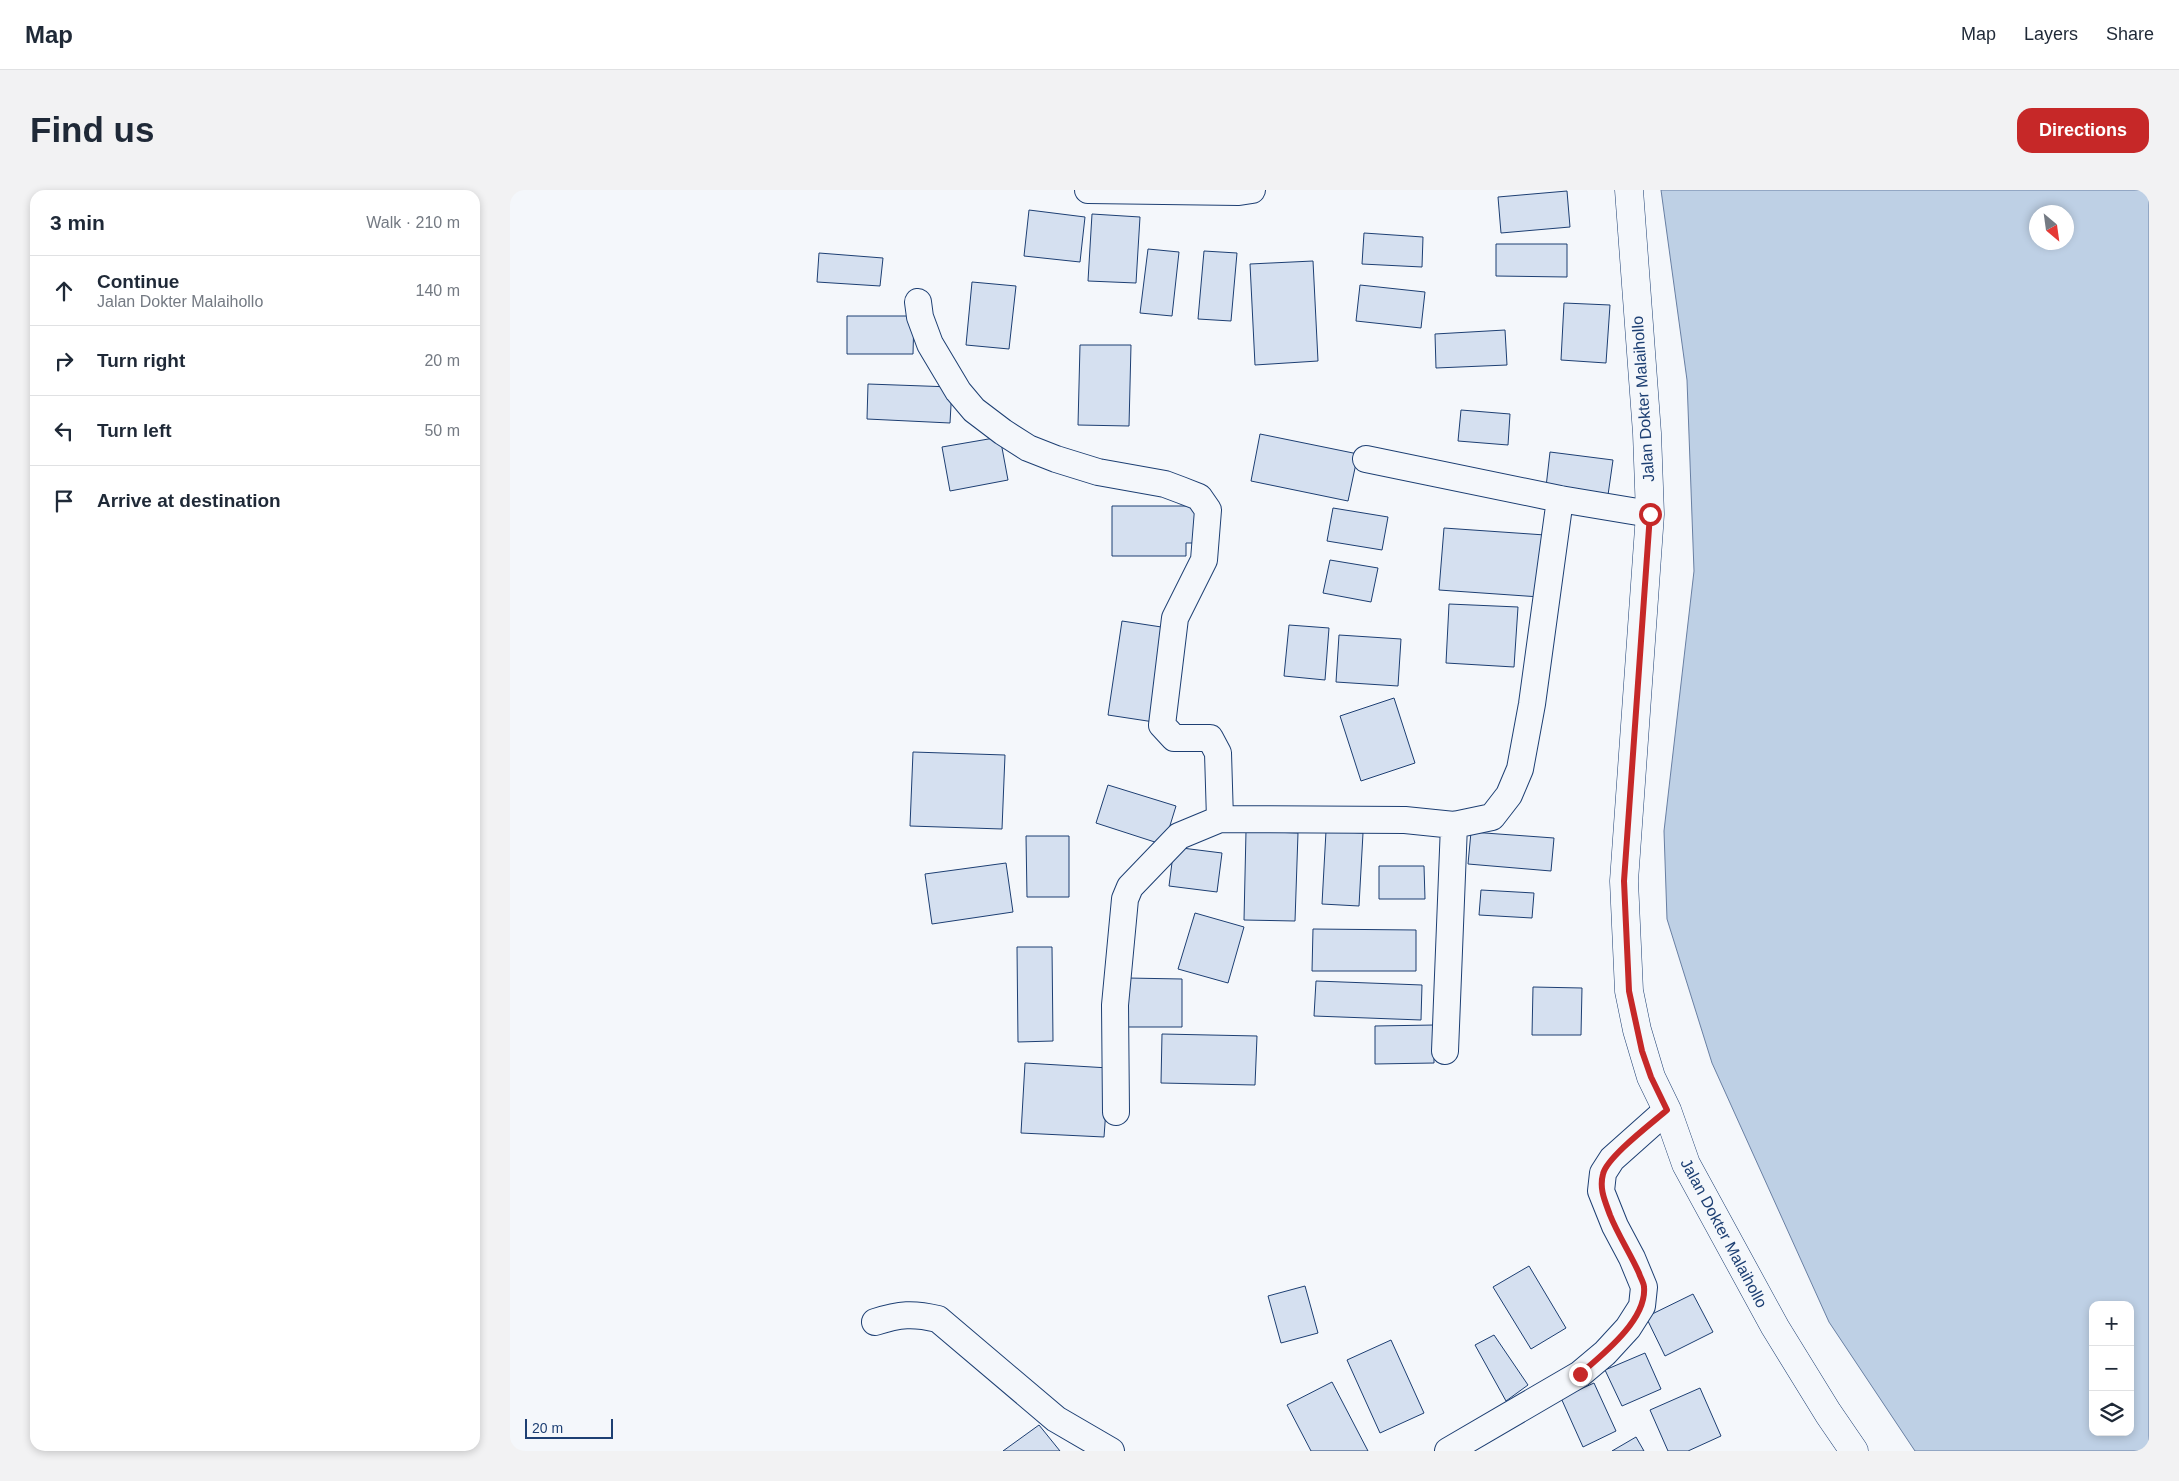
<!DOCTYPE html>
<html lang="en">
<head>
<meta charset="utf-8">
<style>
	:root { --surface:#fff; --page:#f2f2f3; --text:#1f2937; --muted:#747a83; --line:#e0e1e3; --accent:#c62828 }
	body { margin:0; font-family:Helvetica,sans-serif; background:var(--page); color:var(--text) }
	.controls { position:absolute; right:15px; bottom:15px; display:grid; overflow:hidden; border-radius:10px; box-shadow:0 2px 8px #0003 }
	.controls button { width:45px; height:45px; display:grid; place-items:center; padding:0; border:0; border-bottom:1px solid var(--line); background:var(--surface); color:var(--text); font:25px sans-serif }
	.compass { position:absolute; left:1519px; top:15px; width:45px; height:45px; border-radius:50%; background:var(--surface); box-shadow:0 2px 8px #0003; rotate:151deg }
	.scale { position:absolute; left:15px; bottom:12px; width:88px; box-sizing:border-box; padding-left:5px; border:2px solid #1d3f73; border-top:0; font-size:14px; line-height:18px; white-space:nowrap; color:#1d3f73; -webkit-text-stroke:4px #f4f7fb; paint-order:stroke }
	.stop { position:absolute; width:15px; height:15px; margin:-11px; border:4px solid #c62828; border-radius:50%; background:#fff }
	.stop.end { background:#c62828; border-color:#fff; box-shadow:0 1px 5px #0008 }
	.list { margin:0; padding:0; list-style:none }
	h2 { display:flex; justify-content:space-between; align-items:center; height:65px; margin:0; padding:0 20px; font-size:21px }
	h2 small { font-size:16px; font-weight:400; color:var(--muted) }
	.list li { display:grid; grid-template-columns:32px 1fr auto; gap:15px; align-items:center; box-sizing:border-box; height:70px; padding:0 20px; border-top:1px solid var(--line) }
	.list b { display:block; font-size:19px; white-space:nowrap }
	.list p { margin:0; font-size:16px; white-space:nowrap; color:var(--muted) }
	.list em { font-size:16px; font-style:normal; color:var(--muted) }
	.icon { flex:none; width:28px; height:28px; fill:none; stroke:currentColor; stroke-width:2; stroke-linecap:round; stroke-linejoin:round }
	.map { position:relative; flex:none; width:1639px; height:1261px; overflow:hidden; border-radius:15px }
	header { display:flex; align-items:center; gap:30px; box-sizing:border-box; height:70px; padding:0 25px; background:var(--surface); border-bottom:1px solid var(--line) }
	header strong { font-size:24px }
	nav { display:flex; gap:28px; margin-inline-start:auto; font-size:18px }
	.intro { display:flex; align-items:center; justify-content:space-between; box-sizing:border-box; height:120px; padding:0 30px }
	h1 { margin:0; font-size:35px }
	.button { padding:12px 22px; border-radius:15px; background:var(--accent); color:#fff; font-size:18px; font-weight:700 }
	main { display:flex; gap:30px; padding:0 30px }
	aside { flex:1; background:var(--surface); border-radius:15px; box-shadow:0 2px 8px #0003 }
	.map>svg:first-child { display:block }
</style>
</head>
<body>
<header>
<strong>Map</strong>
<nav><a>Map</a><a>Layers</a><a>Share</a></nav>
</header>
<div class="intro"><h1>Find us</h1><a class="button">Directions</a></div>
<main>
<aside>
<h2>3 min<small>Walk · 210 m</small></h2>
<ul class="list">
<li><svg class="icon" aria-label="ahead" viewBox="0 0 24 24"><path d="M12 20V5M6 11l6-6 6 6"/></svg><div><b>Continue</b><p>Jalan Dokter Malaihollo</p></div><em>140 m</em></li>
<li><svg class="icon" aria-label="right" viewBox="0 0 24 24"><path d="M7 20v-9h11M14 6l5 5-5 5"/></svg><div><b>Turn right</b></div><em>20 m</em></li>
<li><svg class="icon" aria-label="left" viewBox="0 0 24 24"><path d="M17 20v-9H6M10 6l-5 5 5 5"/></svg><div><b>Turn left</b></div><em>50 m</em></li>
<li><svg class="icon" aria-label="arrive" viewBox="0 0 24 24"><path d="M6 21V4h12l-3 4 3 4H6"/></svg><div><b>Arrive at destination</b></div></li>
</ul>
</aside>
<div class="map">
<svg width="1639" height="1261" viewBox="0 0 1639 1261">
	<rect width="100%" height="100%" fill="#f4f7fb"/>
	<path fill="#bed0e5" stroke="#687fa3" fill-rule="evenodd" d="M1151,0H1639V1261H1405L1319,1132L1202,873L1157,729L1154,641L1184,381L1177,190ZM1526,22H1556V52H1526ZM1583,1115H1620V1242H1583Z"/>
	<path fill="#d5e0f0" stroke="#1d3f73" d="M1057,1L1060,37L991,43L988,7Z
		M519,20L575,27L570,72L514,66Z
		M582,24L630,27L626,93L578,91Z
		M854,43L913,47L912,77L852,74Z
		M986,54H1057V87L986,86Z
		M638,59L669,62L662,126L630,123Z
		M694,61L727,63L721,131L688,129Z
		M309,63L373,68L370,96L307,92Z
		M803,71L808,171L745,175L740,74Z
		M462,92L506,96L499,159L456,155Z
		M850,95L915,102L911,138L846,131Z
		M1054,113L1100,115L1096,173L1051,170Z
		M337,126H404L403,164H337Z
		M995,140L997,175L926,178L925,144Z
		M570,155H621L619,236L568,235Z
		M358,194L442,197L440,233L357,229Z
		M951,220L1000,224L998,255L948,251Z
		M750,244L848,264L838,311L741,291Z
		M490,247L498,290L440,301L432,257Z
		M1040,262L1103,270L1098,305L1036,297Z
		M602,316H688V353H676V366H602Z
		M823,318L878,327L872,360L817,351Z
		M934,338L1035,345L1030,407L929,400Z
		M820,370L868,378L861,412L813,403Z
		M939,414L1008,417L1004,477L936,473Z
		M612,431L658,438L644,532L598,525Z
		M779,435L819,438L815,490L774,486Z
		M829,445L891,449L888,496L826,492Z
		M884,508L905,573L851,591L830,526Z
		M403,562L495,565L492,639L400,636Z
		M598,595L666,616L654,655L586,633Z
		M736,641L788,643L785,731L734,730Z
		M816,641L853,643L849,716L812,714Z
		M961,642L1044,648L1041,681L958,674Z
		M516,646H559V707H517Z
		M664,657L712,663L707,702L659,696Z
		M496,673L503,722L422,734L415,684Z
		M869,676H914L915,709H869Z
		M971,700L1024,703L1022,728L969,725Z
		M685,723L734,737L718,793L668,779Z
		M803,739L906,740V781H802Z
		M507,757H542L543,851L508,852Z
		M617,788L672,789V837H617Z
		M806,791L912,795L911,830L804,826Z
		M1023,797L1072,798L1071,845H1022Z
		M924,835V873L865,874V836Z
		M652,844L747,846L745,895L651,893Z
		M515,873L599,878L594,947L511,943Z
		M1019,1076L1056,1138L1021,1159L983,1097Z
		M795,1096L808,1143L771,1153L758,1106Z
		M1183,1104L1203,1142L1155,1166L1136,1127Z
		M984,1145L1018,1195L996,1211L965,1155Z
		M881,1150L914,1223L870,1243L837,1170Z
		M1135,1163L1151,1199L1112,1216L1095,1180Z
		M822,1192L858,1261H801L777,1215Z
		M1084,1193L1106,1241L1073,1257L1051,1208Z
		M1190,1198L1211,1246L1178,1261H1158L1140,1220Z
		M529,1235L550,1261H493Z
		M1126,1247L1134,1261H1102Z"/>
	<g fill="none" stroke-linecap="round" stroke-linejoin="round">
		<g stroke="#1d3f73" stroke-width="28">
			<path id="minor" d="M578,0L729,2L742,0
				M408,112L410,127L420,154L448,201L464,220L493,242L518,258L546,269L588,282L655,294L671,300L689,307L698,320L694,370L665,428L652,535L664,548H700L708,563L710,629L895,630L944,635L982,627L999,605L1010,579L1022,514L1050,309
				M856,269L1050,309L1140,324
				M935,861L944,635
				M606,922L605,815L615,709L620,697L669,646L710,629
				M365,1132C390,1124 403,1123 428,1129L546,1229L601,1261
				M938,1261L1070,1184L1095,1163L1118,1138L1132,1116L1134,1097L1122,1068L1105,1036L1091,1001L1093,983L1102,969L1157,920"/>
		</g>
		<g stroke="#1d3f73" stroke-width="29">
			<path id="secondary" d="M1119,0L1137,243L1140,324L1114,691L1119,801L1127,840L1141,887L1157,920L1176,974L1265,1137L1318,1223L1344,1261"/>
		</g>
		<use href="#minor" stroke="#f4f7fb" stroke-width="26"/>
		<use href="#secondary" stroke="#f4f7fb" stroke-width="28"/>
	</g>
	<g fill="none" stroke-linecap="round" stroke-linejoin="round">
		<path stroke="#c62828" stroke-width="6" d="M1070,1184C1092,1165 1137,1130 1134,1097C1134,1093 1130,1087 1129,1083C1120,1063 1108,1045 1100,1025C1095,1011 1089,999 1093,984C1097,967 1142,933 1157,920L1141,887L1132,861L1119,801L1114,691L1140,324"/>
	</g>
	<g text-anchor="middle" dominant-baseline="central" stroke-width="4" stroke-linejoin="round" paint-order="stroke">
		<g font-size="16" fill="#1d3f73" stroke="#f4f7fb">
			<text transform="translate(1133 209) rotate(-94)">Jalan Dokter Malaihollo</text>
			<text transform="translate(1214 1043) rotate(62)">Jalan Dokter Malaihollo</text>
		</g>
	</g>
</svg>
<div class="controls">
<button>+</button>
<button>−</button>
<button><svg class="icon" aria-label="layers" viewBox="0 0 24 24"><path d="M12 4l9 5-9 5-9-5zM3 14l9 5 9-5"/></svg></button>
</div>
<svg class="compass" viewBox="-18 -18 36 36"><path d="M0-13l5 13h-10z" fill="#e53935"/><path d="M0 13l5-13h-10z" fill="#747a83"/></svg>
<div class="scale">20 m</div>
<div class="stop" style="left:1140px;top:324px"></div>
<div class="stop end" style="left:1070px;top:1184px"></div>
</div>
</main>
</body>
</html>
